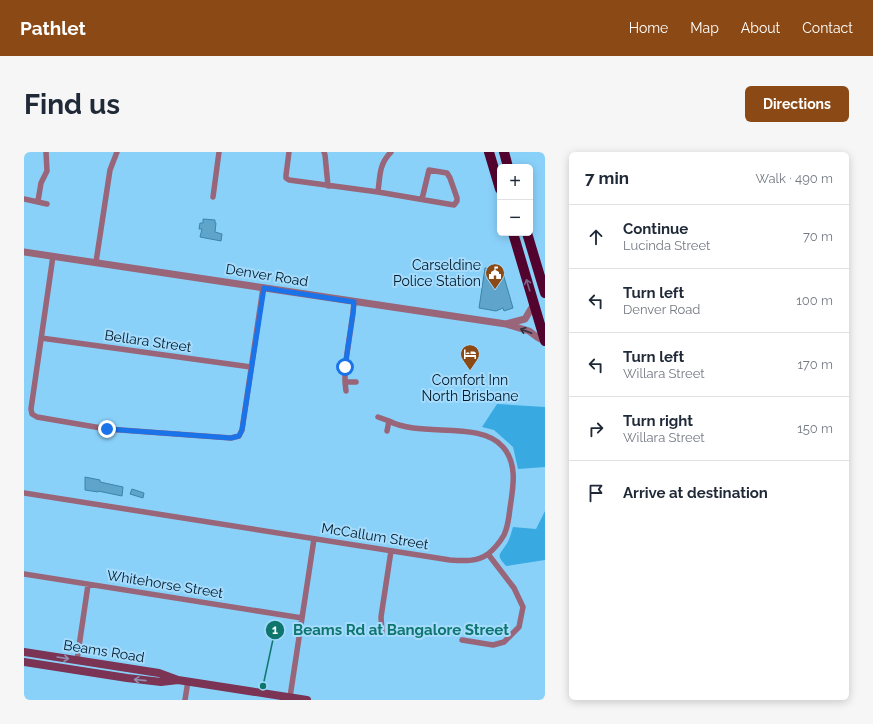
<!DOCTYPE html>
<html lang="en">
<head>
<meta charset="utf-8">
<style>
	:root { --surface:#fff; --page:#f6f6f7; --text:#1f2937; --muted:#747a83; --line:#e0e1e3; --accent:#8b4a15 }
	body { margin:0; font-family:Raleway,sans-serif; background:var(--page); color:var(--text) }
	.controls { position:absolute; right:12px; top:12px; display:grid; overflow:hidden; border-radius:6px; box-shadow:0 2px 10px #0003 }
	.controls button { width:36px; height:36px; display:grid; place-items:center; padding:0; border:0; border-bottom:1px solid var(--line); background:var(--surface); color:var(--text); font:20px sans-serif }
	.stop { position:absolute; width:12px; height:12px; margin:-9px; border:3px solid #1a73e8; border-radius:50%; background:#fff }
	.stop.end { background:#1a73e8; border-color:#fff; box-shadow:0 1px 4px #0008 }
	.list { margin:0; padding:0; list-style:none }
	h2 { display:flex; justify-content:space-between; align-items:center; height:52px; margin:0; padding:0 16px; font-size:17px }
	h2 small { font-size:13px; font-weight:400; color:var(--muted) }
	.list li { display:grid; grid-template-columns:26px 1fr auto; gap:12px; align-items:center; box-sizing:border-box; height:64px; padding:0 16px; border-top:1px solid var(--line) }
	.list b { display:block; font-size:15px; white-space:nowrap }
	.list p { margin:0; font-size:13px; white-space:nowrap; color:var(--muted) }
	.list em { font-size:13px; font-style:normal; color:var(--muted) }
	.icon { flex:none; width:22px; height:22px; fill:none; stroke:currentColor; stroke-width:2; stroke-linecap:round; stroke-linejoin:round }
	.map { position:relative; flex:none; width:521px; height:548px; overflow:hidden; border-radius:6px }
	header { display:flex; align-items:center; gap:24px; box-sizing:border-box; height:56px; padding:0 20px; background:var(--accent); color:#fff }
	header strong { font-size:19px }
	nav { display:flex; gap:22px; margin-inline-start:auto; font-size:14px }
	.intro { display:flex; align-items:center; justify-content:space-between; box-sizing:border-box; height:96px; padding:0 24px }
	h1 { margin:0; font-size:28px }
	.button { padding:10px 18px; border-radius:6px; background:var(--accent); color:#fff; font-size:14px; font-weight:700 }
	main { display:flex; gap:24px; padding:0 24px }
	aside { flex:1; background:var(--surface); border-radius:6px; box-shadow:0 2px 10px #0003 }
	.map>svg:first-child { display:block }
</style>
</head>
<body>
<header>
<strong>Pathlet</strong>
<nav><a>Home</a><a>Map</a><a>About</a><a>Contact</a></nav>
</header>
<div class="intro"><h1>Find us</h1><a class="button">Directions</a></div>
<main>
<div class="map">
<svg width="521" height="548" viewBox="0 0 521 548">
	<rect width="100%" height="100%" fill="#8ad1fa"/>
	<path fill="#38a9e1" d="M473,252L521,255V315L494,317L489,295L470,278L458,275Z
		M521,359V408L482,414C472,402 475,404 482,393C486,387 487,381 489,375L512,377Z"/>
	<path fill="#5ea4cb" stroke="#3c84a9" d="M179,67L191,68V71H192L191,80L198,82L197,89L176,85L178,77H175L176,71H179Z
		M461,116L470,117L471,121L478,118L489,156L480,159L479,156L472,159L455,156Z
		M61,325L76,328V330L99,335L98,344L74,339V340L61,338Z
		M108,337L120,341L119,346L106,342Z"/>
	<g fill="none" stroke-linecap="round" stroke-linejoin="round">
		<path stroke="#986579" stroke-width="5.5" d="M265,0L262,23V26L265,28L354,40L430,53L433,49V46L426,26L423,21L405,18L398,47
			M300,0L301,3L304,34
			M354,40C356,24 355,12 367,0
			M189,45L195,0
			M0,47L23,52
			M14,49L17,31L23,19L22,0
			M29,104L7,257L8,262L13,265L83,277L207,286L215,284L218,278L239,136
			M72,110L86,18L93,0
			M17,186L227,215
			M321,230V215L329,161L330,150
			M322,239L321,230H332
			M354,265L365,269L363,279
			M0,341L426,408C439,409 453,410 464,402C470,397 476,390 480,383C484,375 485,365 486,356C489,336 494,312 479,295C456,268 397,286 365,269
			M0,422L278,466
			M358,481L357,465L367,399
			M438,488L469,493L480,490L495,475L499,455L490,436L464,402
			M53,508L64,433
			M266,545L290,387
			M161,548L164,529"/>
		<path stroke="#986579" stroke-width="7" d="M0,100L482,172L505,179L513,185L521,189
			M482,172L501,167L510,152"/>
		<path stroke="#7b3454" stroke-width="8" d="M0,500L135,521L154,528L283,548
			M0,510L103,526L137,530L154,528"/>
		<path stroke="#52042e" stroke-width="10" d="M465,0L476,37
			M480,0L484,15
			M489,81L521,189
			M503,81L521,141"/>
	</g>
	<defs><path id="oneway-shaft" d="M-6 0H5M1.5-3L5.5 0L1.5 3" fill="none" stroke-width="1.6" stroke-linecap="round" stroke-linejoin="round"/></defs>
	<use stroke="#77658b" href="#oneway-shaft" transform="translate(504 133) rotate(-107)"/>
	<use stroke="#2e3040" href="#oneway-shaft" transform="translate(502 179) rotate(-159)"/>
	<g stroke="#9290b1">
		<use href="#oneway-shaft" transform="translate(39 506) rotate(9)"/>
		<use href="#oneway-shaft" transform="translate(116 528) rotate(-174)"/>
	</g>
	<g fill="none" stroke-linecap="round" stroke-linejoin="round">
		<path stroke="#1a73e8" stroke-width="5" d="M83,277L207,286L215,284L218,278L240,136L330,150L329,161L321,215"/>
	</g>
	<defs>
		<g id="civic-pin" transform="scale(1)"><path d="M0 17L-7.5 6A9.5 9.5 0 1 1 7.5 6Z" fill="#8b4a15" stroke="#a5dcfd"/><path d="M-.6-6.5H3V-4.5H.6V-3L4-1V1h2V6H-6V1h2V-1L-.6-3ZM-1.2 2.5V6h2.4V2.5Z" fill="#fff"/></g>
		<g id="hotel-pin" transform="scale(1)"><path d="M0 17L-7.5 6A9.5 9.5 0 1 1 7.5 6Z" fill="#8b4a15" stroke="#a5dcfd"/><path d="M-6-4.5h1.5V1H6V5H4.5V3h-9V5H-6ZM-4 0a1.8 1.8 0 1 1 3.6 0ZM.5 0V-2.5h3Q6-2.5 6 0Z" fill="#fff"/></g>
	</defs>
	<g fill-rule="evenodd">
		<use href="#civic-pin" x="471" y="121"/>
		<use href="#hotel-pin" x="446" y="202"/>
	</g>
	<g text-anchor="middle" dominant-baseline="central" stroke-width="4" stroke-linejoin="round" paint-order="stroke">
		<g font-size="14" fill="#001928" stroke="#a5dcfd" text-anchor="end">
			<text x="457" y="113">Carseldine<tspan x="457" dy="16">Police Station</tspan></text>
			<text x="446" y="228" text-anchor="middle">Comfort Inn<tspan x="446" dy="16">North Brisbane</tspan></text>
		</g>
		<g font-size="14" fill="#001928" stroke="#a5dcfd">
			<text transform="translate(243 123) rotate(9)">Denver Road</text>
			<text transform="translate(124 189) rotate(8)">Bellara Street</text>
			<text transform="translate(351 384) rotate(9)">McCallum Street</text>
			<text transform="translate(141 432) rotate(9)">Whitehorse Street</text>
			<text transform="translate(80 499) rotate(9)">Beams Road</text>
		</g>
	</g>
	<path fill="none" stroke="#0f766e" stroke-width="1.5" d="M239 534L251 478"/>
	<g fill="#0f766e" stroke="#a5dcfd" stroke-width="1.5">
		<circle cx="239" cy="534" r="4"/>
		<circle cx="251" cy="478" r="10"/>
	</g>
	<g font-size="12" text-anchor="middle" font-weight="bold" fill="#fff">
		<text x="251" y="482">1</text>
	</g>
	<g font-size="15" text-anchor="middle" font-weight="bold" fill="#0f766e" stroke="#a5dcfd" stroke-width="4" stroke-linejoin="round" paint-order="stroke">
		<text x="377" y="483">Beams Rd at Bangalore Street</text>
	</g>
</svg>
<div class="controls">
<button>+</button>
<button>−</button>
</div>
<div class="stop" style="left:321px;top:215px"></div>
<div class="stop end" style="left:83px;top:277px"></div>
</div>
<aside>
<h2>7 min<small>Walk · 490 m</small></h2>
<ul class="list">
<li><svg class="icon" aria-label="ahead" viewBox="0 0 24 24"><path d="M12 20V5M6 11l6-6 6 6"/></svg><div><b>Continue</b><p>Lucinda Street</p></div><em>70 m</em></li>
<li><svg class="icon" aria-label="left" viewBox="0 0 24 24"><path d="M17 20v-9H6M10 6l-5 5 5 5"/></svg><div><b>Turn left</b><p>Denver Road</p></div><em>100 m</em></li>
<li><svg class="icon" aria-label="left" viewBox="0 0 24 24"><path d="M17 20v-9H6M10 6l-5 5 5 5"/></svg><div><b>Turn left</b><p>Willara Street</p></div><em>170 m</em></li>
<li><svg class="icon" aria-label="right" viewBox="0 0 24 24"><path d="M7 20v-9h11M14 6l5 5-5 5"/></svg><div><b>Turn right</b><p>Willara Street</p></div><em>150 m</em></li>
<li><svg class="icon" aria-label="arrive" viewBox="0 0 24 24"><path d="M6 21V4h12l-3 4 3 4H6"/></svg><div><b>Arrive at destination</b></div></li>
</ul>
</aside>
</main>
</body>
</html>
